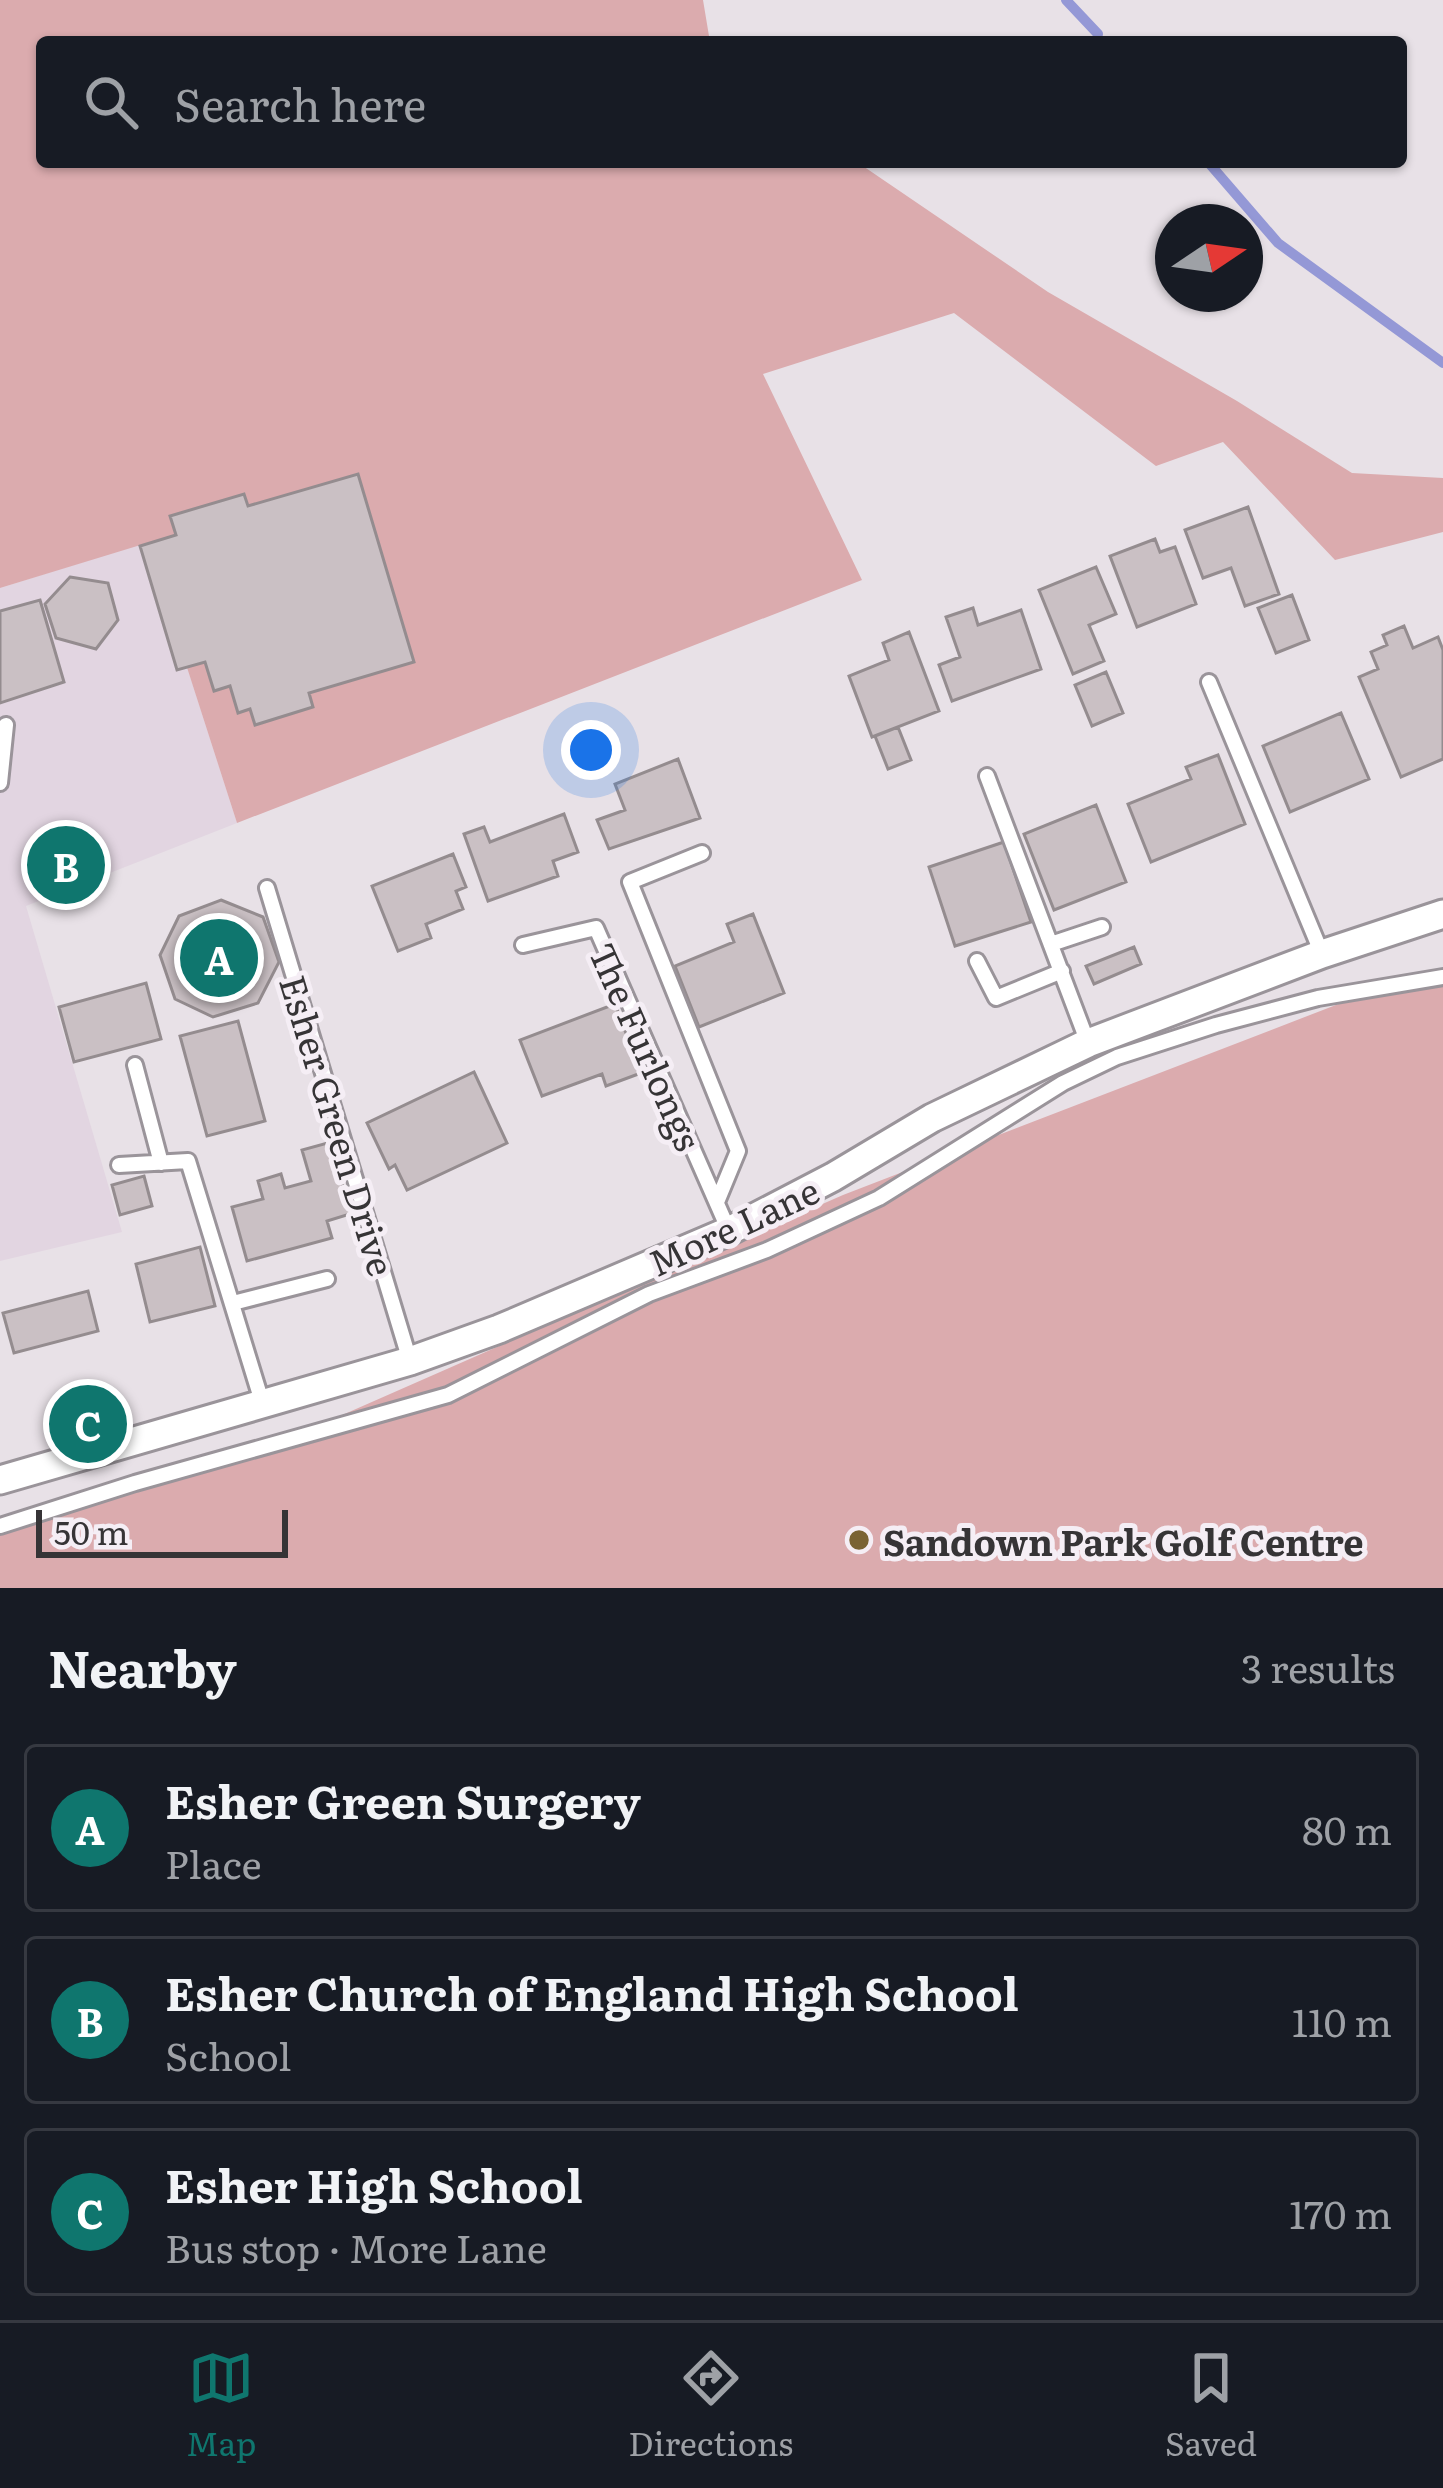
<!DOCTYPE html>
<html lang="en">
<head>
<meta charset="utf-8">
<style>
	:root { --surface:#171b24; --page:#242831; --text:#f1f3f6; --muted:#9ea1a6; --line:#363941; --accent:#0f766e }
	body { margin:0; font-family:Literata,serif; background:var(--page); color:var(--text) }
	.compass { position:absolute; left:1155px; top:204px; width:108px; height:108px; border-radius:50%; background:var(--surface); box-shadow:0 3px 9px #0004; rotate:77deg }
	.scale { position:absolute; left:36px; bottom:30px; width:252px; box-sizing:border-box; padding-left:12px; border:6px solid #363436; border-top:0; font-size:33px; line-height:42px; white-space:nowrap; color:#363436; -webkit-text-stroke:9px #f5eef5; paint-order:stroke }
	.you { position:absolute; left:591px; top:750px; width:42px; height:42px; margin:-30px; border:9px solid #fff; border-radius:50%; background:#1a73e8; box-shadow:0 0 0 18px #1a73e833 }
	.badge { display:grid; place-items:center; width:78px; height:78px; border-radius:50%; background:var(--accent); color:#fff; font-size:39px; font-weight:700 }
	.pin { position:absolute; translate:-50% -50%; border:6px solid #fff; box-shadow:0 3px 12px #0006 }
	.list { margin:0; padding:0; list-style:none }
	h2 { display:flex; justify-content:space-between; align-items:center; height:156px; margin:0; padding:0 48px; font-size:51px }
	h2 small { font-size:39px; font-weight:400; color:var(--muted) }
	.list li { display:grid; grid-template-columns:78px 1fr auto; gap:36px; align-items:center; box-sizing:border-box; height:168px; margin:0 24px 24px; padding:0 24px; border:3px solid var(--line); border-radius:12px }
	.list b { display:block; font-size:45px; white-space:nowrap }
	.list p { margin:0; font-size:39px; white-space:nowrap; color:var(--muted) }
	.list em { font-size:39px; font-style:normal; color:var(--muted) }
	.icon { flex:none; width:66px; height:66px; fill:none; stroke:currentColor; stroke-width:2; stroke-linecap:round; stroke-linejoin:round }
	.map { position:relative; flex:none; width:1443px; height:1588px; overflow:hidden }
	.search { position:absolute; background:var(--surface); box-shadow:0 3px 9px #0004; left:36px; right:36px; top:36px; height:132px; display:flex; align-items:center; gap:30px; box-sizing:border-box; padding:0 42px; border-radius:12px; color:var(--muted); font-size:45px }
	.sheet { height:732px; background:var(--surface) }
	nav { display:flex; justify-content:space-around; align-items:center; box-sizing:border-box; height:168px; border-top:3px solid var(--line); background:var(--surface); font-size:33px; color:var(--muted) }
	nav a { display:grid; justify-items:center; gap:6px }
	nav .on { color:var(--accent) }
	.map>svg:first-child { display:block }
</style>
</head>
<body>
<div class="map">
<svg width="1443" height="1588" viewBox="0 0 1443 1588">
	<rect width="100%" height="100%" fill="#e8e1e7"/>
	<path fill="#e2d5e1" d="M147,542L237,823L26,906L122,1232L0,1261V588Z"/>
	<path fill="#dbabae" d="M0,0H703L710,42H42V162H857L1048,292L1237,401L1352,473L1443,478V532L1335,560L1223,442L1156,466L954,313L763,374L862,580L237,823L147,543L0,588Z
		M1406,978H1443V1588H0V1526L340,1416L843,1195Z"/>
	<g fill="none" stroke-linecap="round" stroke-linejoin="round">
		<path stroke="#9498d6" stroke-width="10" d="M1066,0L1098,34
			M1208,162L1278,243L1443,363"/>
	</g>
	<path fill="#cac0c4" stroke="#948c8f" stroke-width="3" d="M358,474L414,662L309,693L313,707L255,725L250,709L238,713L230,686L214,691L205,662L177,670L140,546L176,535L170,516L244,494L248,506Z
		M1248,507L1279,594L1245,606L1231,568L1203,578L1185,530Z
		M1155,539L1160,552L1175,547L1196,604L1137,627L1110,556Z
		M1096,567L1116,614L1089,625L1104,661L1073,674L1039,590Z
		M70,577L108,583L118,620L96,649L56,638L45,604Z
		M1292,595L1309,640L1276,653L1258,608Z
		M40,600L64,682L0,703V611Z
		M973,608L978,625L1021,610L1041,669L952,701L939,665L960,657L946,617Z
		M1404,626L1413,648L1438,637L1443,650V759L1401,777L1359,677L1378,669L1371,652L1387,645L1383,635Z
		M909,632L939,711L872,737L849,676L889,660L883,643Z
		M1106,672L1123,713L1092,726L1075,685Z
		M1341,713L1369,779L1290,812L1263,746Z
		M898,727L911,760L888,769L875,736Z
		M1218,755L1245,824L1151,862L1128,804L1191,779L1186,767Z
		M678,759L700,818L609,849L597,820L625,810L615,784Z
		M1096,805L1126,882L1054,910L1024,834Z
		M564,814L578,852L553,861L558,876L488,901L464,834L484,827L490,842Z
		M1004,842L1031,922L955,946L929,867Z
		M453,854L466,887L456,891L463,909L426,924L431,938L398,951L372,886Z
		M221,900L263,917L279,962L258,1003L213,1017L175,999L160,955L179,916Z
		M753,914L784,993L699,1027L675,966L734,942L727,924Z
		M1134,947L1141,964L1094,984L1086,966Z
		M146,983L161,1039L74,1062L59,1007Z
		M615,1004L641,1073L606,1086L602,1074L542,1096L520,1040Z
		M238,1021L265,1121L207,1136L180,1036Z
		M474,1072L507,1143L407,1190L395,1165L389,1169L367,1123Z
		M331,1142L350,1214L327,1221L332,1238L247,1261L232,1207L263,1199L258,1181L281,1174L285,1188L311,1181L302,1150Z
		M144,1176L152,1206L120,1215L112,1185Z
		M200,1247L215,1306L150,1322L136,1264Z
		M88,1291L98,1331L14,1353L3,1313Z"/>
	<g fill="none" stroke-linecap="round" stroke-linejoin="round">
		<g stroke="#9a949a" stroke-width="20">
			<path id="lane" d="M1209,682L1322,954
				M987,776L1088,1043
				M0,783L6,725
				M702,853L630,882L738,1151L717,1202
				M267,888L410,1361
				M1051,944L1102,927
				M523,945L596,928L729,1231
				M977,961L996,998L1062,971
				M135,1065L161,1163
				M119,1165L188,1161L263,1405
				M233,1303L327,1279
				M0,1526L135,1483L448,1395L649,1294L767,1250L879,1198L1063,1083L1117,1057L1216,1025L1318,998L1443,977"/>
		</g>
		<g stroke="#9a949a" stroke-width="33">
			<path id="street" d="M0,1480L410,1361L499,1329L729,1231L833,1177L932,1118L1088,1043L1322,954L1443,914"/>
		</g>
		<use href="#lane" stroke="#fff" stroke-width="14"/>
		<use href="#street" stroke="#fff" stroke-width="27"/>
	</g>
	<circle fill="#7a6333" stroke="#f5eef5" stroke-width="4.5" cx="859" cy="1540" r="12"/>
	<g text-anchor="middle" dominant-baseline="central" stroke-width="10" stroke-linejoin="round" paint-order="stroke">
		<g font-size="36" fill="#363436" stroke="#f5eef5">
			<text transform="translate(647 1046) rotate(66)">The Furlongs</text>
			<text transform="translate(339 1125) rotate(73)">Esher Green Drive</text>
			<text transform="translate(733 1225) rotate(-25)">More Lane</text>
		</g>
		<g font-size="36" font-weight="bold" fill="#363436" stroke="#f5eef5" text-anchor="start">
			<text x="883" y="1540">Sandown Park Golf Centre</text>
		</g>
	</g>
</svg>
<svg class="compass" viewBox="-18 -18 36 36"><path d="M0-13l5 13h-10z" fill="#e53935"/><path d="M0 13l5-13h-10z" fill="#9ea1a6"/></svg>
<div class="scale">50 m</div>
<div class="you"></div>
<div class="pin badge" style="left:219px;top:958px">A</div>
<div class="pin badge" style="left:66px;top:865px">B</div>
<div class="pin badge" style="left:88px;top:1424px">C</div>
<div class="search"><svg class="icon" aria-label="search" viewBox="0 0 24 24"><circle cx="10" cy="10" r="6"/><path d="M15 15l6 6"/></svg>Search here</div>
</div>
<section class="sheet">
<h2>Nearby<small>3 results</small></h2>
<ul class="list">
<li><span class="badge">A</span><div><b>Esher Green Surgery</b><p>Place</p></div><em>80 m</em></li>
<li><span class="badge">B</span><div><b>Esher Church of England High School</b><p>School</p></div><em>110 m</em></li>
<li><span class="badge">C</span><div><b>Esher High School</b><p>Bus stop · More Lane</p></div><em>170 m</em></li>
</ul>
</section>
<nav>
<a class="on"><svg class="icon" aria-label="map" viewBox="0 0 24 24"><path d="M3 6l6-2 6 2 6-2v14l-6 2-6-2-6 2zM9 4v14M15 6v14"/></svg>Map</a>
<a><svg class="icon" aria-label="directions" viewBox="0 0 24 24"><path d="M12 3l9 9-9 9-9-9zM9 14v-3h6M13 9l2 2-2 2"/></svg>Directions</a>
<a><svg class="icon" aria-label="saved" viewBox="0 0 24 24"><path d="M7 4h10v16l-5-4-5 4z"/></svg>Saved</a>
</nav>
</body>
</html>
